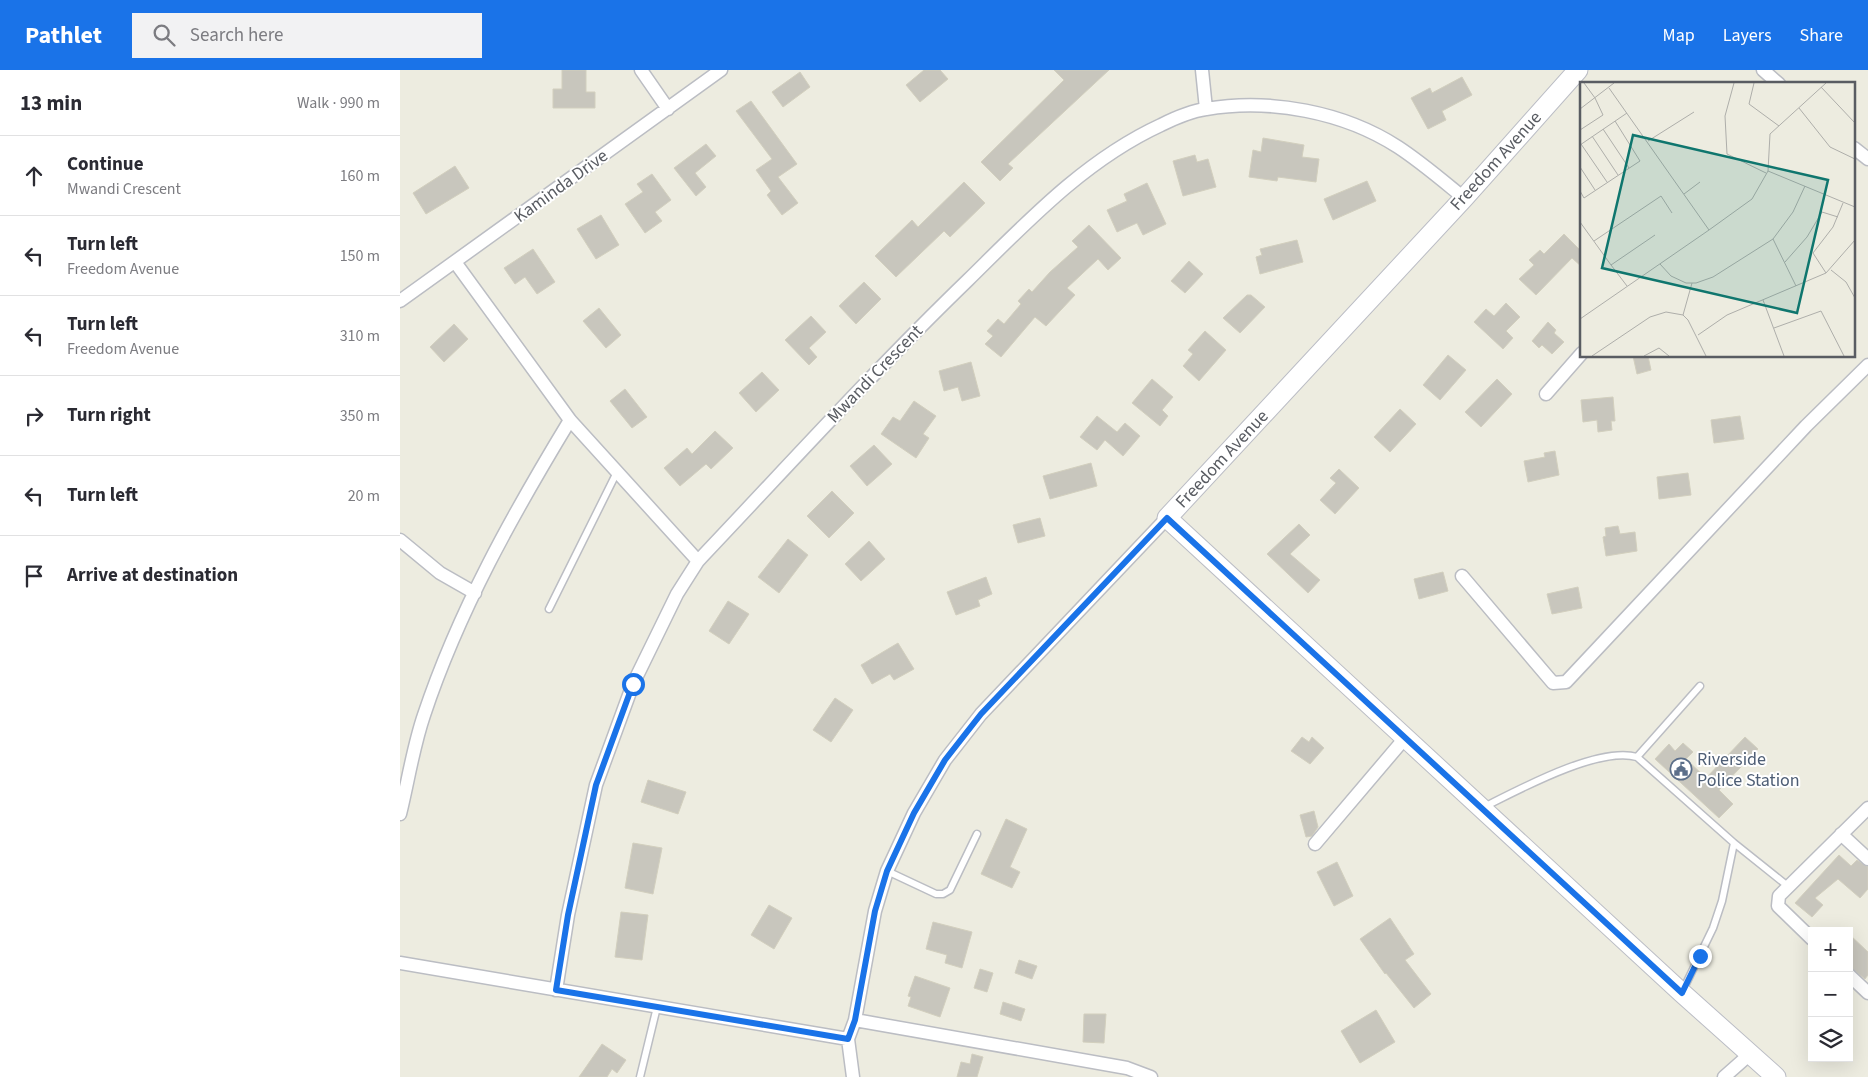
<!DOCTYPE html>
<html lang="en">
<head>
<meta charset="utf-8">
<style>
	:root { --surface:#fff; --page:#f2f2f3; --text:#2b2b33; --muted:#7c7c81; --line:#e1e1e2; --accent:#1a73e8 }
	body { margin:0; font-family:"Source Sans 3",sans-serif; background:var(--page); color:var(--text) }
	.controls { position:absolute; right:15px; bottom:15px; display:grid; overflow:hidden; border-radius:0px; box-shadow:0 5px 20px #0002 }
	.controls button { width:45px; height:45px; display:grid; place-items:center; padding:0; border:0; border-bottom:1px solid var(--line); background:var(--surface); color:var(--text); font:25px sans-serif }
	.stop { position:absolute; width:15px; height:15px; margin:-11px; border:4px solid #1a73e8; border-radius:50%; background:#fff }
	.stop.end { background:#1a73e8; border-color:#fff; box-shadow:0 1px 5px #0008 }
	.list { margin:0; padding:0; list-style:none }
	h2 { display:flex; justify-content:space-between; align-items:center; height:65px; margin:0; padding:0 20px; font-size:21px }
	h2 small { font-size:16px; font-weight:400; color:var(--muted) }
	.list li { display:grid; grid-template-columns:32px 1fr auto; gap:15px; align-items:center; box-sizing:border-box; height:80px; padding:0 20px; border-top:1px solid var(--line) }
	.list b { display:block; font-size:19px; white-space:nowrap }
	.list p { margin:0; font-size:16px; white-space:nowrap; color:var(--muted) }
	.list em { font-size:16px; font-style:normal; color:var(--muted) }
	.icon { flex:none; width:28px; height:28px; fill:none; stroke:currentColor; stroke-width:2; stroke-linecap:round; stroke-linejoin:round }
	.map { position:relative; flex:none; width:1468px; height:1007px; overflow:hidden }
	header { display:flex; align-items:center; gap:30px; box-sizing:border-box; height:70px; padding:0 25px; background:var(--accent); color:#fff }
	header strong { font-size:24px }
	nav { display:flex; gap:28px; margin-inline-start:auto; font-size:18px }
	.search { width:350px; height:45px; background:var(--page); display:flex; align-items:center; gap:12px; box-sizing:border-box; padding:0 18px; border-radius:0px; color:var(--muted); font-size:19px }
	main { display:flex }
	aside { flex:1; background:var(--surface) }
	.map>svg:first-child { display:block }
</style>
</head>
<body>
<header>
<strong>Pathlet</strong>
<div class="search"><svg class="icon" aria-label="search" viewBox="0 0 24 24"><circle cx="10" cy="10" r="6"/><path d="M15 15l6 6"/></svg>Search here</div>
<nav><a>Map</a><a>Layers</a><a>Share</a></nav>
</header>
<main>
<aside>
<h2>13 min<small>Walk · 990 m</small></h2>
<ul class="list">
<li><svg class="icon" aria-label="ahead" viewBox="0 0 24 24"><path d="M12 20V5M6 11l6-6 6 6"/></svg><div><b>Continue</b><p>Mwandi Crescent</p></div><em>160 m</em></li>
<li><svg class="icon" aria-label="left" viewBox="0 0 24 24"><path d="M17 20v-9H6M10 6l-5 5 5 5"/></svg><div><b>Turn left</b><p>Freedom Avenue</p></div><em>150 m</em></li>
<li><svg class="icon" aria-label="left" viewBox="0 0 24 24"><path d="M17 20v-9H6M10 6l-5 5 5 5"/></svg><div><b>Turn left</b><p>Freedom Avenue</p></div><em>310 m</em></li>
<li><svg class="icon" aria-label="right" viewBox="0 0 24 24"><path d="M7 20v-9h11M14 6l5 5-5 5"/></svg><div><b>Turn right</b></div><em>350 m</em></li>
<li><svg class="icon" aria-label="left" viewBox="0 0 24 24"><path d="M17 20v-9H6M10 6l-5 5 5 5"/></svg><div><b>Turn left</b></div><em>20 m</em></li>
<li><svg class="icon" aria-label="arrive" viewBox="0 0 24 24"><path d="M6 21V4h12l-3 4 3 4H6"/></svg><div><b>Arrive at destination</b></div></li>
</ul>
</aside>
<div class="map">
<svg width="1468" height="1007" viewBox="0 0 1468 1007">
	<rect width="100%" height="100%" fill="#edece0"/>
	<path fill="#c8c6bd" stroke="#d2cfbe" d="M162,0H186V22H195V38H153V19H162Z
		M524,0H540L548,9L520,32L506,15Z
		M654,0H709L608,94L613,98L600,111L581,92L664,10Z
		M400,2L410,17L383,37L372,22Z
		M1062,7L1072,25L1042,41L1046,50L1028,59L1011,28L1030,18L1032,23Z
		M351,31L397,94L378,107L398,133L382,145L367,125L371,121L356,100L372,89L336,41Z
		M863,68L904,75L902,87L919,89L916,112L878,107L877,111L849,107L853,80L861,82Z
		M306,74L316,86L295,103L306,117L296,126L274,98Z
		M795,85L797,92L808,89L816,117L783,126L773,91Z
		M55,96L69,118L26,144L13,123Z
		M252,104L271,130L255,142L262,151L245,163L225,134L243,122L237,114Z
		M967,111L976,131L933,150L924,129Z
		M564,112L585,133L550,167L544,161L496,207L475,186L512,150L518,157Z
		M747,113L766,154L743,165L737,153L717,162L707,140L727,131L724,124Z
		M201,145L219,175L196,189L177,159Z
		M689,155L721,188L708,200L698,189L667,218L675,225L646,256L635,247L601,287L585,274L593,266L587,261L598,249L604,254L621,234L618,231L629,219L632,222L650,202L678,177L672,171Z
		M1164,164L1182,182V197L1172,188L1136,225L1119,209L1134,195L1129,190L1140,180L1144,184Z
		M897,170L903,192L860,204L856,187L862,185L860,179Z
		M133,179L155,212L137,224L125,207L115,214L104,198Z
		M789,191L803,204L785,223L771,211Z
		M464,212L481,229L456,254L439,236Z
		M847,225H851L865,237L840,263L823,248Z
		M1106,233L1120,247L1106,261L1113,268L1103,279L1074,252L1086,239L1094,246Z
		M199,238L221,265L206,278L183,251Z
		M411,246L426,262L409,278L417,287L409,295L385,270Z
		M1148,252L1156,260L1154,263L1164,272L1152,284L1142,275L1139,278L1132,271Z
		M54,254L68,269L44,292L30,277Z
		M805,261L826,280L799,311L783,296L793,284L788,280Z
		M1048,285L1066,300L1040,330L1023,315Z
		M1233,286H1248L1251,300L1237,304Z
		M571,292L580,326L562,331L558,317L544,321L539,301Z
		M362,302L379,320L356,342L339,323Z
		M752,309L773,327L762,340L768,346L760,356L732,333Z
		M1097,309L1112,324L1081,357L1065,342Z
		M225,319L247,347L232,358L210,331Z
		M1213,327L1215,351H1211L1212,360L1198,362L1197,350L1183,352L1181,330Z
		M514,331L536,346L523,364L529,368L516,388L481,364L493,347L500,351Z
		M1000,339L1016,354L990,382L974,367Z
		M697,346L717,362L725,353L740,366L723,386L705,370L697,380L680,367Z
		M1340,346L1344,369L1314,373L1311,350Z
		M315,361L333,378L311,399L306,394L280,416L264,398L287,378L292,384Z
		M474,375L492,394L467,416L450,396Z
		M1155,381L1159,405L1128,412L1124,391L1145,387L1144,383Z
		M691,393L697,416L650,429L643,406Z
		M939,399L959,418L935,444L920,430L936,413L930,408Z
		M1288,403L1291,425L1259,429L1257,407Z
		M432,421L454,443L429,468L407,446Z
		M640,448L645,466L618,473L613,455Z
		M899,454L910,465L890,484L920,510L908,523L867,484Z
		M1218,456L1220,464L1235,462L1237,481L1206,486L1203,467L1206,466L1205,458Z
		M388,469L408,485L379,523L358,507Z
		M469,471L485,489L461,511L445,494Z
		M1043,502L1048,521L1019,529L1014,509Z
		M586,507L592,524L578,530L580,536L556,545L547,522Z
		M1178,517L1182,538L1152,544L1147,524Z
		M328,531L349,544L329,574L309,561Z
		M498,573L514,599L494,610L490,604L472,614L461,595Z
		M435,628L453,640L431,672L413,660Z
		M902,667L909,672L912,667L924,678L910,694L891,681Z
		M1345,667L1358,679L1319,720L1333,734L1319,748L1255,689L1269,674L1275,681L1283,673L1293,682L1286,689L1306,708Z
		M248,710L286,722L278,744L241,732Z
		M914,741L918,757L912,766L906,767L900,745Z
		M606,749L627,759L610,797L620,802L612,818L581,804Z
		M233,773L262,778L253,824L225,818Z
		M1439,785L1451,796L1457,790L1468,797V819L1460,828L1438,809L1415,828L1423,835L1412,847L1395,833Z
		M937,792L953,826L934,836L917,802Z
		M369,835L392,848L374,879L351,865Z
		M221,842L248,845L242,890L215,887Z
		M990,848L1014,884L1005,890L1031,924L1014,938L986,903L985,904L960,869Z
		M533,852L572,862L562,898L545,893L547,885L526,879Z
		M1449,864L1468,882V905L1465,909L1449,896Z
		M619,890L637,896L632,909L615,903Z
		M580,899L593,903L587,922L574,918Z
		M515,906L550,918L540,947L508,936L511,927L508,926Z
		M603,932L625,939L621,951L600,944Z
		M976,940L995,972L960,993L941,961Z
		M684,944H706L704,973L683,972Z
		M202,974L226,990L217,1003L212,999L207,1007H179Z
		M572,984L583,987L577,1007H557L561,992L570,994Z"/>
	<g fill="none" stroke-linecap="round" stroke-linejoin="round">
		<g stroke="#bbbdc3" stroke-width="9">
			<path id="service" d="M149,539L217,402
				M1237,687L1300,616
				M1084,737C1120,719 1199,676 1237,687L1334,773L1389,817
				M487,801L536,824H543L550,820L577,764
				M1283,920L1313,858L1322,831L1334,773
				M240,1007L257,937"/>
		</g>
		<g stroke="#bbbdc3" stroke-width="15">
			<path id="minor" d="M241,0L268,39
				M802,0L806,39
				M1363,0L1379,14
				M1454,78L1468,89
				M55,192L170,350L298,491
				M0,231L321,0
				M1146,324L1182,283
				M0,470L40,503L75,523
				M1062,506L1153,613L1166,612L1406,356L1468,295
				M0,744C8,712 13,677 24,645C59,540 113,444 170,350
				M1441,764L1468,789
				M915,774L1005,668
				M1412,869L1378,836L1379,826L1468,738
				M0,893L448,969
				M1449,905L1468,923
				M156,920L168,845L196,715L233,614L277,524L298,491C387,397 475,300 568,210C627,152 685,90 761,55C775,48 791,41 806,39C870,28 944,42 998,77C1021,92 1043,111 1064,128
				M455,950L727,998L751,1007
				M453,1007L448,969L455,950L475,841L487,801L514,743L545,690L581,644L767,448
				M1324,1007L1350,984"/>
		</g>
		<g stroke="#bbbdc5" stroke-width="21">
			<path id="secondary" d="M1178,0L1064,128L767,448L1282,923L1376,1007"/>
		</g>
		<use href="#service" stroke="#fff" stroke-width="6"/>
		<use href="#minor" stroke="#fff" stroke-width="12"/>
		<use href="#secondary" stroke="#fff" stroke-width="19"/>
	</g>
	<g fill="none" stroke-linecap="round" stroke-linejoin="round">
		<path stroke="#1a73e8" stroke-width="6" d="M233,614L196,715L168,845L156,920L448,969L455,950L475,841L487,801L514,743L545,690L581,644L767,448L1282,923L1300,886"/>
	</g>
	<defs>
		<g id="civic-ring" transform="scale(1.125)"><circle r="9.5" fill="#fff" stroke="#5c6f8a" stroke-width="1.5"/><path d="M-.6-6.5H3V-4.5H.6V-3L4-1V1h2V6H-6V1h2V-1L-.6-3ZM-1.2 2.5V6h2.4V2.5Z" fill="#5c6f8a"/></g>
	</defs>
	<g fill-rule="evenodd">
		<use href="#civic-ring" x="1281" y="699"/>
	</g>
	<g text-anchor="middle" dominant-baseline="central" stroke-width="4" stroke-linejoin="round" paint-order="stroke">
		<g font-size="18" fill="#595c62" stroke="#fff">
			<text transform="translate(1096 91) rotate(-48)">Freedom Avenue</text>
			<text transform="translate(161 116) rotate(-36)">Kaminda Drive</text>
			<text transform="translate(475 304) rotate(-46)">Mwandi Crescent</text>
			<text transform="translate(822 389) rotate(-47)">Freedom Avenue</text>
		</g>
		<g font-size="18" fill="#4e5e75" stroke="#fff" text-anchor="start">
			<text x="1297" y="689">Riverside<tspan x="1297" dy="21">Police Station</tspan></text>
		</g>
	</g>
	<g transform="translate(1180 12)">
		<rect width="275" height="275" fill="#edece0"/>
		<path fill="none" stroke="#aeaeaa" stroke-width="1" d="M4,1L15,16M154,1L145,34L147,72L186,91M174,1L169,22L199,44M241,5L275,41M219,26L250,65L275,77M0,27L34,1M23,47L49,86M0,48L23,33L15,16M12,54L38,93M68,59L114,30M1,62L27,100M0,63L47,31M0,85L15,108M188,89L275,125M0,109L4,116L60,79L35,39M104,112L120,100M0,140L31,183M129,148L172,117L188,89L190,52L246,1M193,157L216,204M14,159L81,114L92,131M205,180L227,155L242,130L258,135M80,182L91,194L106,201H116L133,195L193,157L213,130L225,104M251,188L266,200L275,216M246,191L233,171L253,145L263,121M47,204L31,183L75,153M183,218L204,274M103,233L112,201M0,237L129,148L29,6M194,246L241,229L264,274M118,253L147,233L246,191L275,158M12,274L70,235L86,230L103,233L108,238L126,274M64,274L79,266L89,274"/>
		<path fill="#0f766e" fill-opacity="0.15" stroke="#0f766e" stroke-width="2.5" d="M53,53L248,98L217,231L22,186Z"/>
		<rect width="275" height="275" fill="none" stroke="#595c62" stroke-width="2.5"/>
	</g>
</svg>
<div class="controls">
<button>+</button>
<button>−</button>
<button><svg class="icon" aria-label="layers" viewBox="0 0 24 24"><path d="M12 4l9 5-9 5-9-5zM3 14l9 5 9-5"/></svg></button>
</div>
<div class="stop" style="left:233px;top:614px"></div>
<div class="stop end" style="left:1300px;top:886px"></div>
</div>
</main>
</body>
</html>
